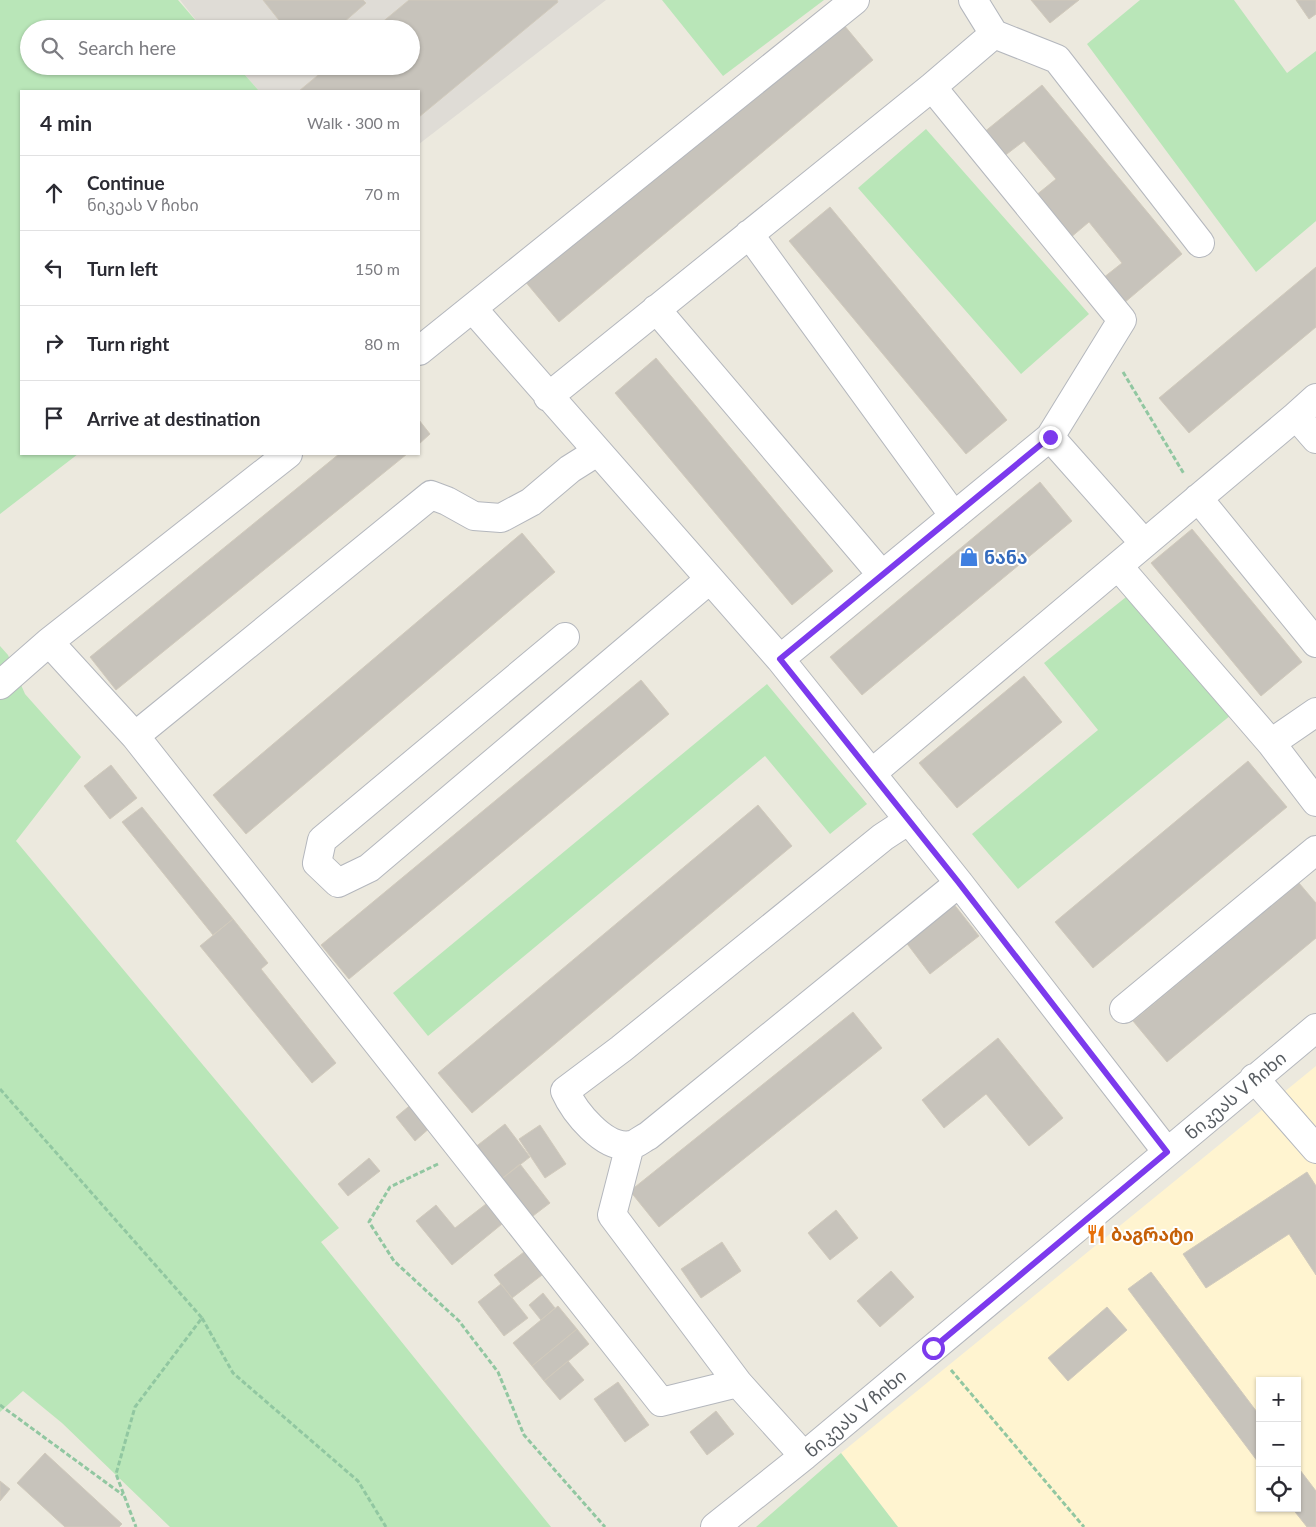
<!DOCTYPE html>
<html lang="en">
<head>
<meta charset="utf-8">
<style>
	:root { --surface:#fff; --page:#f7f7f7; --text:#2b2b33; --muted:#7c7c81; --line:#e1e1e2 }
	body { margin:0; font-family:Lato,"Noto Sans Georgian",sans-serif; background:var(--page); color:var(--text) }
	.controls { position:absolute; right:15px; bottom:15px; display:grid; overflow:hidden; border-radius:0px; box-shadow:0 1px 4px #0004 }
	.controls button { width:45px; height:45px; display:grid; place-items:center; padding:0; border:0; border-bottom:1px solid var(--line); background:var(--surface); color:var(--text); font:25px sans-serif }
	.stop { position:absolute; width:15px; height:15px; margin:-11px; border:4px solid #7c3aed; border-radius:50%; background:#fff }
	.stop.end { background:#7c3aed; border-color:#fff; box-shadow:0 1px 5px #0008 }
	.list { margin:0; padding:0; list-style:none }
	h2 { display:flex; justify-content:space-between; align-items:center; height:65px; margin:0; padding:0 20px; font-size:21px }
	h2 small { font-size:16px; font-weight:400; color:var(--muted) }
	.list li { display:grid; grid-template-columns:32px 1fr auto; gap:15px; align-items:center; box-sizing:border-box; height:75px; padding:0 20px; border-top:1px solid var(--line) }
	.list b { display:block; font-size:19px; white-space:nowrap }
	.list p { margin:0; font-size:16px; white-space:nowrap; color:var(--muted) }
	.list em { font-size:16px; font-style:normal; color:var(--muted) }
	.icon { flex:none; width:28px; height:28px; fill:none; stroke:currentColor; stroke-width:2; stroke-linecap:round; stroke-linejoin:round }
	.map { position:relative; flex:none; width:1316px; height:1527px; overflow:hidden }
	.search { position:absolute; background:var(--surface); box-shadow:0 1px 4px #0004; left:20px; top:20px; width:400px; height:55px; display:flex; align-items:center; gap:12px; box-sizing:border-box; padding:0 18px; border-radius:28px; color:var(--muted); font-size:19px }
	.panel { position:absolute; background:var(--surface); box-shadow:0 1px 4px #0004; left:20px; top:90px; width:400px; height:365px; border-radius:0px }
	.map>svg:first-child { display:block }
</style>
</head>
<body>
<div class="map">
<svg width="1316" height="1527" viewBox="0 0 1316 1527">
	<rect width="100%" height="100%" fill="#ece9de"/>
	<path fill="#fff4d0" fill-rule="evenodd" d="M1316,1066V1527H898L841,1453ZM1260,1381H1297V1508H1260Z"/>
	<path fill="#dfdcd6" d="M180,0H606L419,144V91H259L237,66H411V29H203Z"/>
	<path fill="#b9e6b8" d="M0,0H178L203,29H29V66H237L259,91H21V454H78L0,514Z
		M662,0H824L723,76Z
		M1140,0H1234L1287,73L1316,51V221L1256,272L1087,44Z
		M926,129L1089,314L1021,374L858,188Z
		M1131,593L1231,715L1018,889L972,834L1098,730L1044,663Z
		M0,646L8,655L25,694L81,757L16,841L339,1228L321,1242L551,1527H170L62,1423L23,1391L0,1412Z
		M767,684L867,804L830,834L765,756L428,1036L393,993Z
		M841,1453L898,1527H756Z"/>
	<path fill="#c7c3bb" stroke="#d1cabc" d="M263,0H363L366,3L336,29H286Z
		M409,0H557L558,2L419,117V91H299L329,66H411V29H374Z
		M1031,0H1079L1050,23Z
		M1296,0H1316V14L1309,19Z
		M839,19L873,60L559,322L524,280Z
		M1042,85L1182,254L1124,303L1103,278L1122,263L1089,222L1070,238L1035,196L1056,179L1024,141L1003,157L983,133Z
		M830,207L1007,420L966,454L789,241Z
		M1316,267V327L1189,433L1159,398Z
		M656,358L833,571L792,605L615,393Z
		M419,420L430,434L419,444Z
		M339,454H407L116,690L90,657Z
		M1040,482L1072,521L862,695L830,657Z
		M1192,529L1302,662L1261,696L1151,563Z
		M522,533L555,572L246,834L213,795Z
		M1024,676L1062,722L957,808L919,763Z
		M641,680L669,714L349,979L321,945Z
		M1248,761L1287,807L1093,968L1055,922Z
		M111,765L137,798L110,819L84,786Z
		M758,805L792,846L472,1113L438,1073Z
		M142,807L233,919L213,935L122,822Z
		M1299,883L1316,903V938L1167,1062L1133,1021Z
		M953,903L979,936L930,974L905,941Z
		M233,919L268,963L261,969L336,1063L312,1083L200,946Z
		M853,1012L882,1048L659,1227L630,1191Z
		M998,1038L1063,1118L1029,1146L986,1094L944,1128L922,1100Z
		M413,1103L432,1126L415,1141L396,1117Z
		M505,1124L530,1157L499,1181L474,1148Z
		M540,1125L566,1164L545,1178L519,1139Z
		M369,1158L380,1171L348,1196L338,1184Z
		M520,1164L550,1203L529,1219L499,1181Z
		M1307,1172L1316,1186V1275L1289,1234L1206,1288L1183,1254Z
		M486,1204L502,1224L452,1265L416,1221L436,1205L455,1228Z
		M836,1210L858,1238L830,1260L808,1233Z
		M722,1242L741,1271L701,1298L681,1269Z
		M524,1252L542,1275L512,1298L494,1275Z
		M891,1271L914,1297L880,1327L857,1301Z
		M1151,1272L1260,1416V1461L1258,1462L1128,1289Z
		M501,1284L528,1318L504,1336L478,1302Z
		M543,1293L555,1308L541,1320L529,1305Z
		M558,1306L577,1329L532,1366L513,1343Z
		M1107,1307L1127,1330L1068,1381L1048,1358Z
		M577,1329L589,1344L544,1381L532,1366Z
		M568,1361L584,1380L560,1400L544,1381Z
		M618,1382L649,1425L625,1442L594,1399Z
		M716,1411L734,1434L707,1455L690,1432Z
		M45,1453L122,1524L119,1527H65L17,1483Z
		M1297,1466L1316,1491V1527H1307L1292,1508H1297Z
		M0,1481L10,1489L0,1501Z"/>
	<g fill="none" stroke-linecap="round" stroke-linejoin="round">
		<g stroke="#b4b7bd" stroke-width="30">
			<path id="minor" d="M994,34L1057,59L1200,243
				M749,234L954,516
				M473,309L780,659L959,883L1167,1152
				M656,309L882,575
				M419,351L855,0
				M548,397L932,87L994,34L973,0
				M1296,416L1316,398
				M1050,437L1144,543
				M1198,498L1316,643
				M1118,566L1271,743L1316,712
				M565,637L322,840L317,863L338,883L369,868L709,580
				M49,642L135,736L661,1402L738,1383L804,1456
				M780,659L1050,437L1122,320L932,87
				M0,685L49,642L288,454
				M135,736L431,495L447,501L474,516L501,518L531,502L570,469L597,452
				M1271,743L1316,802
				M872,773L1296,416L1316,439
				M909,820L883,837L621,1049L565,1091C574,1111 604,1150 631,1145C637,1144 643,1138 648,1136L959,883
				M1124,1009L1316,850
				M1254,1078L1316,1149
				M630,1145L612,1215L738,1383
				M715,1527L804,1456L1316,1028"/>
		</g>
		<path stroke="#91c7a1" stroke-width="3" stroke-dasharray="5 2.5" stroke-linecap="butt" d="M1123,372L1184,474
			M0,1089L202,1318L135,1407L116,1474L136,1527
			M438,1164L390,1187L369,1222L394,1261L459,1321L498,1372L524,1435L605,1527
			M202,1318L233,1373L358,1481L386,1527
			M951,1370L1084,1527
			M0,1405L123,1495"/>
		<use href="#minor" stroke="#fff" stroke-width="28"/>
	</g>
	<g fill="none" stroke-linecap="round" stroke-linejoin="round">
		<path stroke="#7c3aed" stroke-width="6" d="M933,1348L1167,1152L959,883L780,659L1050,437"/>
	</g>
	<defs>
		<g id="shop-bare" transform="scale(1.5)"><path d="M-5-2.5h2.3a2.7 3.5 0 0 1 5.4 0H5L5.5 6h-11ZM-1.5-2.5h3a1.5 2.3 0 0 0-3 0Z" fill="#3f7fe0" stroke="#fff" stroke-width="2.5" paint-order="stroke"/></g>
		<g id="restaurant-bare" transform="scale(1.5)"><path d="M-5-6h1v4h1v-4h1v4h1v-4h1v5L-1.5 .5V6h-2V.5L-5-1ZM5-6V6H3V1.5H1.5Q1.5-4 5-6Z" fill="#e8710a" stroke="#fff" stroke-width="2.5" paint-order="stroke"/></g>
	</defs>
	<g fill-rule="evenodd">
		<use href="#shop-bare" x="969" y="557"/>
		<use href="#restaurant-bare" x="1096" y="1234"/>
	</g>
	<g text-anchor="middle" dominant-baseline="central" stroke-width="4" stroke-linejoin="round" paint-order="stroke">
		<g font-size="18" font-weight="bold" fill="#366cbe" stroke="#fff" text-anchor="start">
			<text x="984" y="557">ნანა</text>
		</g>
		<g font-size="18" fill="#575c61" stroke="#fff">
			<text transform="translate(1235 1095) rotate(-40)">ნიკეას V ჩიხი</text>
			<text transform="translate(855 1413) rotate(-40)">ნიკეას V ჩიხი</text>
		</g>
		<g font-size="18" font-weight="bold" fill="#c56008" stroke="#fff" text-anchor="start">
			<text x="1111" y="1234">ბაგრატი</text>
		</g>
	</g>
</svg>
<div class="controls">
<button>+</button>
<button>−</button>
<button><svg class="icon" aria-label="locate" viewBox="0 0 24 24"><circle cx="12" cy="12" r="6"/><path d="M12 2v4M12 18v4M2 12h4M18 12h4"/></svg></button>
</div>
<div class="stop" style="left:933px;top:1348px"></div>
<div class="stop end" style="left:1050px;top:437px"></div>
<div class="search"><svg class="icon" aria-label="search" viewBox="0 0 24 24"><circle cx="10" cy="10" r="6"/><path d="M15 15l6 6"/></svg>Search here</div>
<section class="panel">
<h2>4 min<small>Walk · 300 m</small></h2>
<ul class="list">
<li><svg class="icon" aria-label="ahead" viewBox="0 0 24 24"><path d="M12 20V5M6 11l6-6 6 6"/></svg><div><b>Continue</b><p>ნიკეას V ჩიხი</p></div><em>70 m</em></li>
<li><svg class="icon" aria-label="left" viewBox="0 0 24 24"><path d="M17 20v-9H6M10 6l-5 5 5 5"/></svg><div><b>Turn left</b></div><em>150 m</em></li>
<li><svg class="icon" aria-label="right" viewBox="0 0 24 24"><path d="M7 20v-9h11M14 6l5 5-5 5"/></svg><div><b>Turn right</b></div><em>80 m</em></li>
<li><svg class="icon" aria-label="arrive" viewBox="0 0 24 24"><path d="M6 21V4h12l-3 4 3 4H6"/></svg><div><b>Arrive at destination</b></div></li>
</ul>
</section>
</div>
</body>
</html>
